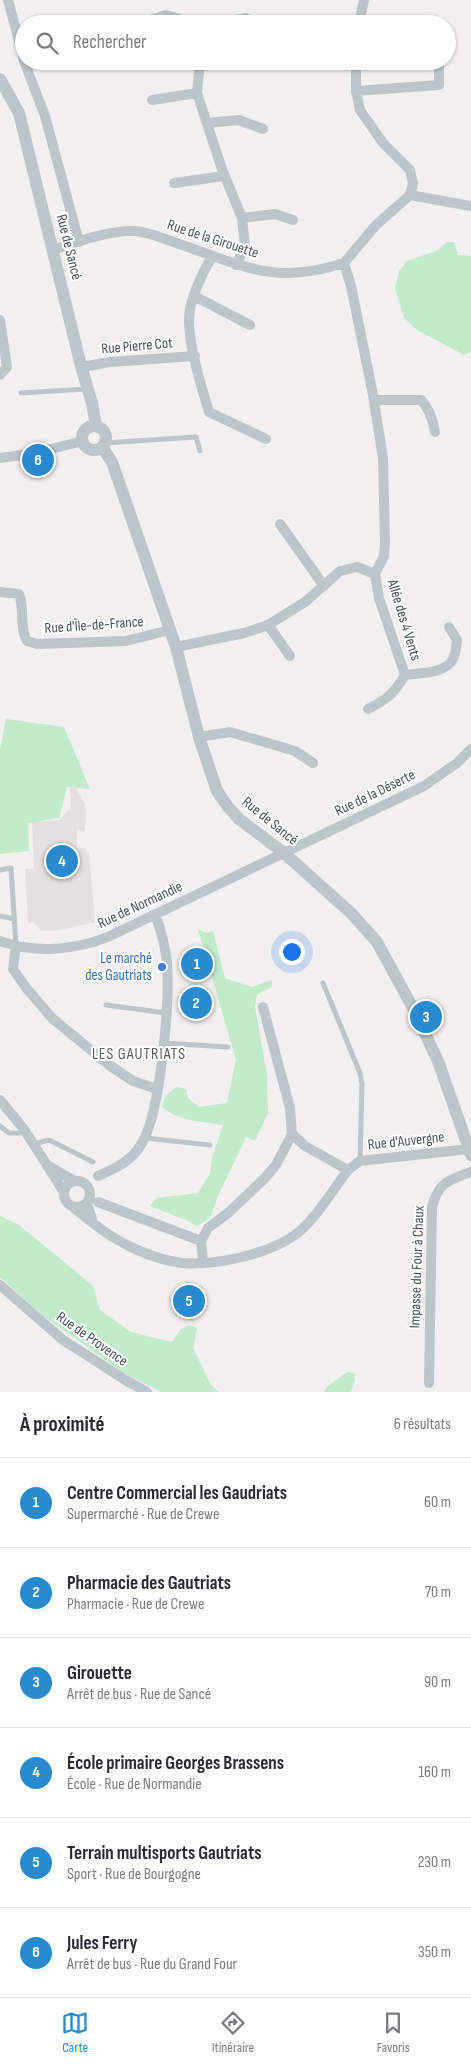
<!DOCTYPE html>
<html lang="fr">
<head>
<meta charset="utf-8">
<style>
	:root { --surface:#fff; --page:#f2f2f3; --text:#2b2b33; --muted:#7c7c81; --line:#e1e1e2; --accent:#2a8ad0 }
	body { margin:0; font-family:"Sofia Sans Condensed",sans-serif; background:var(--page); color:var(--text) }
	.you { position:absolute; left:291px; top:951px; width:18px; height:18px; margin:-12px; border:4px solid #fff; border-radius:50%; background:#1a73e8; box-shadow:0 0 0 8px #1a73e833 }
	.badge { display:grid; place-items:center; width:32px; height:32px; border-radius:50%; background:var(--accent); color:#fff; font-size:16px; font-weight:700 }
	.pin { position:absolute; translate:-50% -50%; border:2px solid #fff; box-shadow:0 1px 5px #0006 }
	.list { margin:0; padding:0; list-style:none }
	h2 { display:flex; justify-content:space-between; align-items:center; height:65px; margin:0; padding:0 20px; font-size:21px }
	h2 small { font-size:16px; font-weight:400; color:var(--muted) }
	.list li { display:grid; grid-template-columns:32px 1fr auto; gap:15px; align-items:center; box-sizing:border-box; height:90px; padding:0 20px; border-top:1px solid var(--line) }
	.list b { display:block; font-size:19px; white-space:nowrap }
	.list p { margin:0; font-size:16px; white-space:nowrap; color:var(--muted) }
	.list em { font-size:16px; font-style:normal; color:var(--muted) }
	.icon { flex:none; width:28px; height:28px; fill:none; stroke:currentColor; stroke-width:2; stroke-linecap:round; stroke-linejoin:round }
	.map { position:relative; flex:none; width:471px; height:1392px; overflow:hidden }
	.search { position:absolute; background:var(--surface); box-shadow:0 1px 4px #0004; left:15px; right:15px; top:15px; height:55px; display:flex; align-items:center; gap:12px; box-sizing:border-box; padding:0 18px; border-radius:28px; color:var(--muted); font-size:19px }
	.sheet { height:605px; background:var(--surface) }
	nav { display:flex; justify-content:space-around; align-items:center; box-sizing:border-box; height:70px; border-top:1px solid var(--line); background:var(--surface); font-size:14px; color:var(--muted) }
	nav a { display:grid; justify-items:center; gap:2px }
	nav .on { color:var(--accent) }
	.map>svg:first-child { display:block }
</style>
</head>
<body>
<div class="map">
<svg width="471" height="1392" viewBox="0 0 471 1392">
	<rect width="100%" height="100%" fill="#f1efef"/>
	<path fill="#e2e0e1" d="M70,788H76L85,804L86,813L85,831L82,832L77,828V848H86L87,853H89L95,922L60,930L41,931L34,922L28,923L25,869L34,868L32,822L60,820L71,807Z"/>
	<path fill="#c2ebcc" d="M447,242H454L458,255L471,256V352L464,355L417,330L404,318L395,288L399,271L407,261L438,250Z
		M6,719L64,727L90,789L67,787L59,818L28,823L29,851L0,854V749Z
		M198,929L206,933L213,931L225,978L252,987L272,980V987L257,994L255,1006L267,1076L268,1113L255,1141L246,1137L218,1196L210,1218L197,1226L188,1221L150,1206L157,1198L198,1193L210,1173L212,1157L223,1125C202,1121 179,1122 162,1107L165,1096L177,1087L186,1089L188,1098L199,1107L227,1103L236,1060Z
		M0,1216L19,1225L93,1286L100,1310L131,1332L172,1342L181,1329L189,1325L197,1328L193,1348L211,1385L219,1392H161L122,1372L42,1315L0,1277Z
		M185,1281L203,1287L193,1321L175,1315Z
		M347,1372L354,1373L355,1380L351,1392H324L328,1386Z"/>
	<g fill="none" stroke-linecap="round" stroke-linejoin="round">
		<path stroke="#bcc5ca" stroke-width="5" d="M21,393L87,389
			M105,443L196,437L200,451
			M0,870L11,868L16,945
			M0,916L14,919
			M323,983L360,1073L362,1084L360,1161
			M106,1005L166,1013
			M163,1043L228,1047
			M0,1126L9,1133H26
			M145,1138L210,1145
			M33,1144L49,1140L93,1162"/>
		<path stroke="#bcc5ca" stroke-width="10" d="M8,0L24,60
			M150,20L166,15L195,24
			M218,24L246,18
			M359,24L364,0
			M24,61L45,116L79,242
			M200,61L197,93L222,169L242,218L245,246L236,265
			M356,91L439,85V61
			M152,100L197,93
			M207,123L239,120L263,129
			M174,183L224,176
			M410,195L471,206
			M242,218L275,214L293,220
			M53,250C76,242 110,230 134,231C150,232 167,240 182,245C246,267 276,285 344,263L351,286L373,395L383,458L385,544L384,556L375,574L357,567L340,571L305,602L268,625L244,633L176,647
			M212,256C203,273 194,290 190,309C185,336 201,385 209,412L266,439
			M344,263L376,225L410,195L413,184L410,170L383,143L360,110L356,91V61
			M194,296L250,325
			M0,320L7,367L0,375
			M82,367L110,362L195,356
			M374,400H421C430,409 433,420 435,432
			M0,458L35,453L83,441
			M280,524L324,586
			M375,574L379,598L405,675C419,673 445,674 453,659C456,654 456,646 457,640L449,627
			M0,592L19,594C25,609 19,628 27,641L37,644L126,641L170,630
			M268,625L290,656
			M368,709C387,699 394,694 405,675
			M199,737L230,732L295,751L313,763
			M0,941C36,954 76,950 110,936L424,786L457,763L471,749
			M16,945L13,969L27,989L53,1019L109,1065L133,1081L157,1089
			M0,1100L23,1128L47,1165
			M292,1134L305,1146L348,1170L360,1161L469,1149
			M98,1176C116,1168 132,1161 142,1143C161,1111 170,1000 167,962C165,945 161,930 155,914
			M64 1194a13 13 0 1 1 26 0a13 13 0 1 1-26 0Z
			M64,1192L47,1165L75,1181
			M98,1202L201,1241
			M73,1207L93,1223L87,1203
			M93,1223C116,1242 151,1259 182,1263C215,1266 268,1254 295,1235C316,1219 332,1191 348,1170
			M203,1262L201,1241L208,1228L228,1213L264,1179L276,1165L292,1134L290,1108L263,1007
			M0,1285L63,1340L127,1381L147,1392
			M429,1383L432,1207C438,1183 448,1180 471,1172"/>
		<path stroke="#bcc5ca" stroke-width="12" d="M0,79L19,113L81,366L92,403L96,426
			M82 438a12 12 0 1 1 24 0a12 12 0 1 1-24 0Z
			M102,447L112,462L176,647L199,737L217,791L228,807L239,819L284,853L351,913L377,942L414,1010L438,1061L471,1155"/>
	</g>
	<circle fill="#3f7fe0" stroke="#fff" stroke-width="2" cx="162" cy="967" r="5"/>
	<g text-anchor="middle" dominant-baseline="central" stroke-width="4" stroke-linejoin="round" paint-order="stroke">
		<g font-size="15" fill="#49555a" stroke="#fff">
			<text transform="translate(213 239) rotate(18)">Rue de la Girouette</text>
			<text transform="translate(69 247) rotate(76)">Rue de Sancé</text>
			<text transform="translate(137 346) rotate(-5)">Rue Pierre Cot</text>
			<text transform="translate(404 620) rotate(73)">Allée des 4 Vents</text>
			<text transform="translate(94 625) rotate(-4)">Rue d'Île-de-France</text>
			<text transform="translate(375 793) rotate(-26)">Rue de la Déserte</text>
			<text transform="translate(270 821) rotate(39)">Rue de Sancé</text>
			<text transform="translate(140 905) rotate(-25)">Rue de Normandie</text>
			<text transform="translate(406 1141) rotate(-6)">Rue d'Auvergne</text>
			<text transform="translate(417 1267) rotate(-88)">Impasse du Four à Chaux</text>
			<text transform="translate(92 1339) rotate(35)">Rue de Provence</text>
		</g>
		<g font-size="15" fill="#366cbe" stroke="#fff" text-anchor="end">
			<text x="152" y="958">Le marché<tspan x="152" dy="17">des Gautriats</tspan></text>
		</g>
		<g font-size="16" letter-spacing="1" fill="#5c6063" stroke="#fff">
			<text x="139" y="1054">LES GAUTRIATS</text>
		</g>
	</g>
</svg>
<div class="you"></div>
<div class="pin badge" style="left:197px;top:964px">1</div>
<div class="pin badge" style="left:196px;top:1003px">2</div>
<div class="pin badge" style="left:426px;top:1017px">3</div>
<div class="pin badge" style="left:62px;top:861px">4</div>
<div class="pin badge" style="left:189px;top:1301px">5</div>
<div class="pin badge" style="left:38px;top:460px">6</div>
<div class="search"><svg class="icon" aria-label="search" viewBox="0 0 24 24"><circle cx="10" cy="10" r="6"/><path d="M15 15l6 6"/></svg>Rechercher</div>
</div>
<section class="sheet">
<h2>À proximité<small>6 résultats</small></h2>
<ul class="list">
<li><span class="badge">1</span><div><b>Centre Commercial les Gaudriats</b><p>Supermarché · Rue de Crewe</p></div><em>60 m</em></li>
<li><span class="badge">2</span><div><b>Pharmacie des Gautriats</b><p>Pharmacie · Rue de Crewe</p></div><em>70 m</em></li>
<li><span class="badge">3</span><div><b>Girouette</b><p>Arrêt de bus · Rue de Sancé</p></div><em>90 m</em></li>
<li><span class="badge">4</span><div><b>École primaire Georges Brassens</b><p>École · Rue de Normandie</p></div><em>160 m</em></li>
<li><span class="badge">5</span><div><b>Terrain multisports Gautriats</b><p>Sport · Rue de Bourgogne</p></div><em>230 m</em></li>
<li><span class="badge">6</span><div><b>Jules Ferry</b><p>Arrêt de bus · Rue du Grand Four</p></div><em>350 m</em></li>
</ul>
</section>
<nav>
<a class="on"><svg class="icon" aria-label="map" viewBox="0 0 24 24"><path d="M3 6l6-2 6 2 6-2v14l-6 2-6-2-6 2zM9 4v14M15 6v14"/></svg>Carte</a>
<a><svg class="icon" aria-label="directions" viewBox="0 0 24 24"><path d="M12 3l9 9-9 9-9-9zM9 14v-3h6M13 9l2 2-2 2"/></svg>Itinéraire</a>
<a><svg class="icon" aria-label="saved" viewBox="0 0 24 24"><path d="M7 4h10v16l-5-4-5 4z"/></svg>Favoris</a>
</nav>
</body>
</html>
